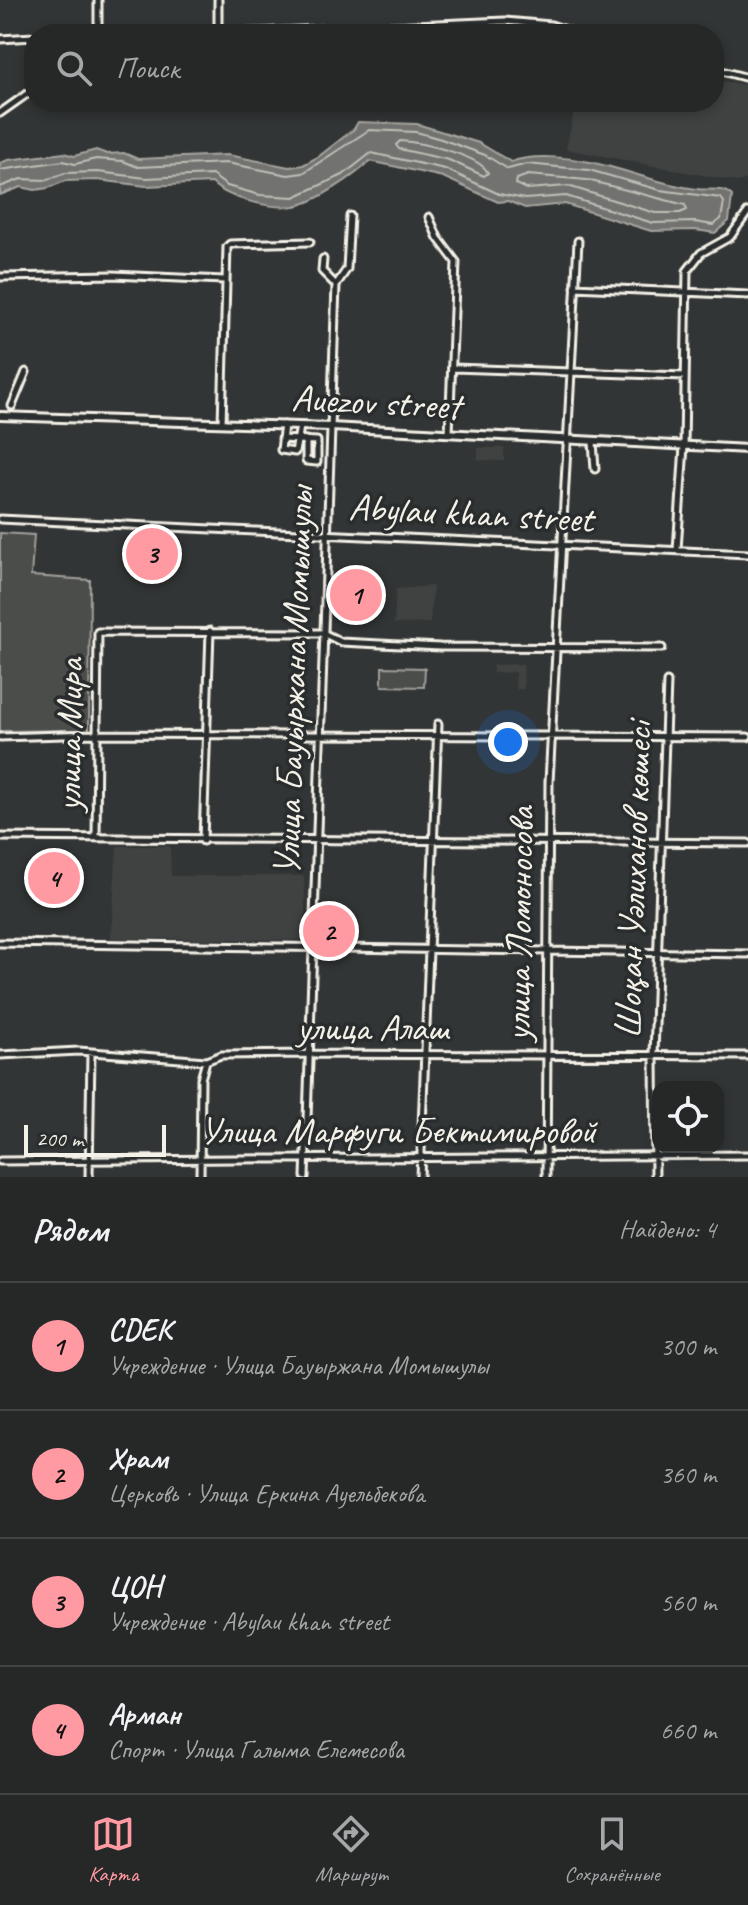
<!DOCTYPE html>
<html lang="ru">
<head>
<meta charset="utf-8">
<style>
	:root { --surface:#262828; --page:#323434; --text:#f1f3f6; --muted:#a4a6a8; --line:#424445; --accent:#ff9aa2 }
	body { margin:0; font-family:Caveat,sans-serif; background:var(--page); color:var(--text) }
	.controls { position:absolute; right:24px; bottom:24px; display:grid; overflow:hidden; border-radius:16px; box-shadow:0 4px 12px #0003 }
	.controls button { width:72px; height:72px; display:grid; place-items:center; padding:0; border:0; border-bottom:2px solid var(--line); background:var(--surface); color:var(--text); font:40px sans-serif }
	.scale { position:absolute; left:24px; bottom:20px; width:142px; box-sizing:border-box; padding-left:8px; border:4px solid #f4f1e8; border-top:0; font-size:22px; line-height:28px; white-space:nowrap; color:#f4f1e8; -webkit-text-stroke:6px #2a2d2e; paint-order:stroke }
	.you { position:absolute; left:508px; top:742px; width:28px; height:28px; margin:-20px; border:6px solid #fff; border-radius:50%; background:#1a73e8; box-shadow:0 0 0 12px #1a73e833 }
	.badge { display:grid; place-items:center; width:52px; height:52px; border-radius:50%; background:var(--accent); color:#111; font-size:26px; font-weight:700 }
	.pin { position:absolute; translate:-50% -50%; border:4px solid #fff; box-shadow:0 2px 8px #0006 }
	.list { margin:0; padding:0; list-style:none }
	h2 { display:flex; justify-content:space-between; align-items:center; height:104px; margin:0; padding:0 32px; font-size:34px }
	h2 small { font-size:26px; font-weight:400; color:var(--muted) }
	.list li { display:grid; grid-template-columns:52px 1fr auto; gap:24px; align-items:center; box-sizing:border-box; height:128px; padding:0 32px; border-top:2px solid var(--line) }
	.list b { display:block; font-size:30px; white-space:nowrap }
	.list p { margin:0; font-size:26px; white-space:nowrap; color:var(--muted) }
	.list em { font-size:26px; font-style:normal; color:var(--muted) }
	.icon { flex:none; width:44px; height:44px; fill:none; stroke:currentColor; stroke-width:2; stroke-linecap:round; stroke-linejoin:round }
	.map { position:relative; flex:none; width:748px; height:1177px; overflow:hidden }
	.search { position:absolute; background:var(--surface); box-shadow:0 4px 12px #0003; left:24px; right:24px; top:24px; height:88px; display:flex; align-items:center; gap:20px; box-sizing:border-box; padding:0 28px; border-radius:32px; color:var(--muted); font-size:30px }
	.sheet { height:616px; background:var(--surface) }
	nav { display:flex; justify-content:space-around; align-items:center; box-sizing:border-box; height:112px; border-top:2px solid var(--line); background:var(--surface); font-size:22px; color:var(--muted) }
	nav a { display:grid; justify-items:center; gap:4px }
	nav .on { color:var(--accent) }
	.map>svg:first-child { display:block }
</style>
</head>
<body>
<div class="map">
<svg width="748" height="1177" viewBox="0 0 748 1177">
	<rect width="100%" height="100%" fill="#323535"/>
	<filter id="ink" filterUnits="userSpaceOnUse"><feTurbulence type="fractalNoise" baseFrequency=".0125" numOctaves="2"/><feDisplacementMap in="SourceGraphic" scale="16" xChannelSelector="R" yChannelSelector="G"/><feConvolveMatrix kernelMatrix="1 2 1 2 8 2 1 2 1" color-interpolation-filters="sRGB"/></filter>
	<g filter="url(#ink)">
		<path fill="#404242" d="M714,80L748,85V179L738,182L566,149L576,102H714Z
			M478,448H504V461L478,460Z
			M433,586L430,623L394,624L396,589Z
			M523,664L524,689H516L515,672L493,673V665Z
			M117,846H170L171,876H304L306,940L111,938Z"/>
		<path fill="#4b4d4c" stroke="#a09f9a" stroke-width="2" d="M0,533L34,535L31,576L90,580L89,730L0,731Z
			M382,667L425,668L424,687L382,686Z"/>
		<path fill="#727370" stroke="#a6a5a0" stroke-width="2" d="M358,122L417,124L479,143L511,162C532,154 566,157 590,162C626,169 660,185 697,189C710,191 723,186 732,196L729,221L715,233L695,230L651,231L565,204L525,208L508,201L498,202L443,177L370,161C356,175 315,203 295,206C271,209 228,199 212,183L146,186L97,180L65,181L48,188L35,190L21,187L0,195V163L8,160L64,153L74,156L96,150L107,154L124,153L138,159L228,155L289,167L303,165L318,157L354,129Z"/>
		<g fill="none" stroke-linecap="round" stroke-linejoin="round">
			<path stroke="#c0bfb8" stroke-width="2" d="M400,141C420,142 480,155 488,173L484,176L449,160L399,149L396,145Z
				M0,170L63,161L75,164L96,159L123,161L138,167L227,163L288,175L303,173L369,130L416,132L441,139L485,155L508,169L527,164L589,170L660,190L721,198L724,202L721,219L713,225L695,222L653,223L566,196L525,199L499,194L445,169L371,153L343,175L294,197L260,195L227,186L212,175L146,178L98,172L65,173L46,180L21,179L0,187
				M528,175L587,180L685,205L687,210L680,213H655L568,186L526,189L516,184L517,179Z"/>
			<g stroke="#f4f1e8" stroke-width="11">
				<path id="minor" d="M98,34V0
					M208,34L505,21L551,25L578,34
					M218,34V0
					M0,39L34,37
					M714,69L748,78
					M0,113L34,89
					M429,217L438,238L456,262L449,433
					M323,259L322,271L336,285
					M0,277L113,275L224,280
					M575,287L748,295
					M453,368L685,376
					M12,406L26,372
					M222,423L227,247L230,244L310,242
					M300,426L298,439L306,440V461L317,462V441L282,439L284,425C283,434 282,442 281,450L295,452L300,426
					M593,442L595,469
					M0,519L748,554
					M677,550L684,446L687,271L701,253L730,237L748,212
					M0,737L95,734L748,737
					M0,837L748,843
					M96,838L98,632L323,633L341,642L440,647L662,648
					M203,841L210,631
					M0,943L748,954
					M0,1055L79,1051L206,1061L221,1055L307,1054L748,1056
					M0,1161L748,1155
					M89,1177L91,1053
					M200,1177L201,1079L206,1061
					M305,1177L336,285L347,269L350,216
					M420,1177L438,724
					M546,1177L549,782L578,241
					M655,1177L654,1055L667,682"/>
			</g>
			<g stroke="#f4f1e8" stroke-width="12">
				<path id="major" d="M0,416L331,427L748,449"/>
			</g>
			<use href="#minor" stroke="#2a2d2e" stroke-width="5"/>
			<use href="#major" stroke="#2a2d2e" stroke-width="6"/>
		</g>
	</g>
	<g text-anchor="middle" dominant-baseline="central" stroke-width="7" stroke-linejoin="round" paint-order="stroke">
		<g font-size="38" fill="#f4f1e8" stroke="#2a2d2e">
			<text transform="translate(376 402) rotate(3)">Auezov street</text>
			<text transform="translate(471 513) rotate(3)">Abylau khan street</text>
			<text transform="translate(293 681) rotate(-88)">Улица Бауыржана Момышулы</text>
			<text transform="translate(69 735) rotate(-89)">улица Мира</text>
			<text transform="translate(633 880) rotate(-88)">Шоқан Уәлиханов көшесі</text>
			<text transform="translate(519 924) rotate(-89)">улица Ломоносова</text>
			<text x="373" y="1027">улица Алаш</text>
			<text x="398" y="1130">Улица Марфуги Бектимировой</text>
		</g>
	</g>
</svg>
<div class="controls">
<button><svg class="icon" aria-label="locate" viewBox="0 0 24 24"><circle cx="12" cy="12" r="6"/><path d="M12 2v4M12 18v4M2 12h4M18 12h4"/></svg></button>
</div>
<div class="scale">200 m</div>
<div class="you"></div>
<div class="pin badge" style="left:356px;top:595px">1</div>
<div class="pin badge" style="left:329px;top:931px">2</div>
<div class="pin badge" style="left:152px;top:554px">3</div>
<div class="pin badge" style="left:54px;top:878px">4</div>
<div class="search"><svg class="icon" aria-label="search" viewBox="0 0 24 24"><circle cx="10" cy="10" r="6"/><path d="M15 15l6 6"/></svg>Поиск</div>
</div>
<section class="sheet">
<h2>Рядом<small>Найдено: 4</small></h2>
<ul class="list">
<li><span class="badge">1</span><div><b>CDEK</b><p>Учреждение · Улица Бауыржана Момышулы</p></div><em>300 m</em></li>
<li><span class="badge">2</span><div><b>Храм</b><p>Церковь · Улица Еркина Ауельбекова</p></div><em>360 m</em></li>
<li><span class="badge">3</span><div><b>ЦОН</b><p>Учреждение · Abylau khan street</p></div><em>560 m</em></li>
<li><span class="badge">4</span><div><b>Арман</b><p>Спорт · Улица Галыма Елемесова</p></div><em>660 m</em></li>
</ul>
</section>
<nav>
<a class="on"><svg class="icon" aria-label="map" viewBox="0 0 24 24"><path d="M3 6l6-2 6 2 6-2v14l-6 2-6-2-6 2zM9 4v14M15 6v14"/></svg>Карта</a>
<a><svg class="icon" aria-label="directions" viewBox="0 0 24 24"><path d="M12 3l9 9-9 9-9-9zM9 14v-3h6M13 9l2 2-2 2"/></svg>Маршрут</a>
<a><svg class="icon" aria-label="saved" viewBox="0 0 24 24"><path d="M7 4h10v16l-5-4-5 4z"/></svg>Сохранённые</a>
</nav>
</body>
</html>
